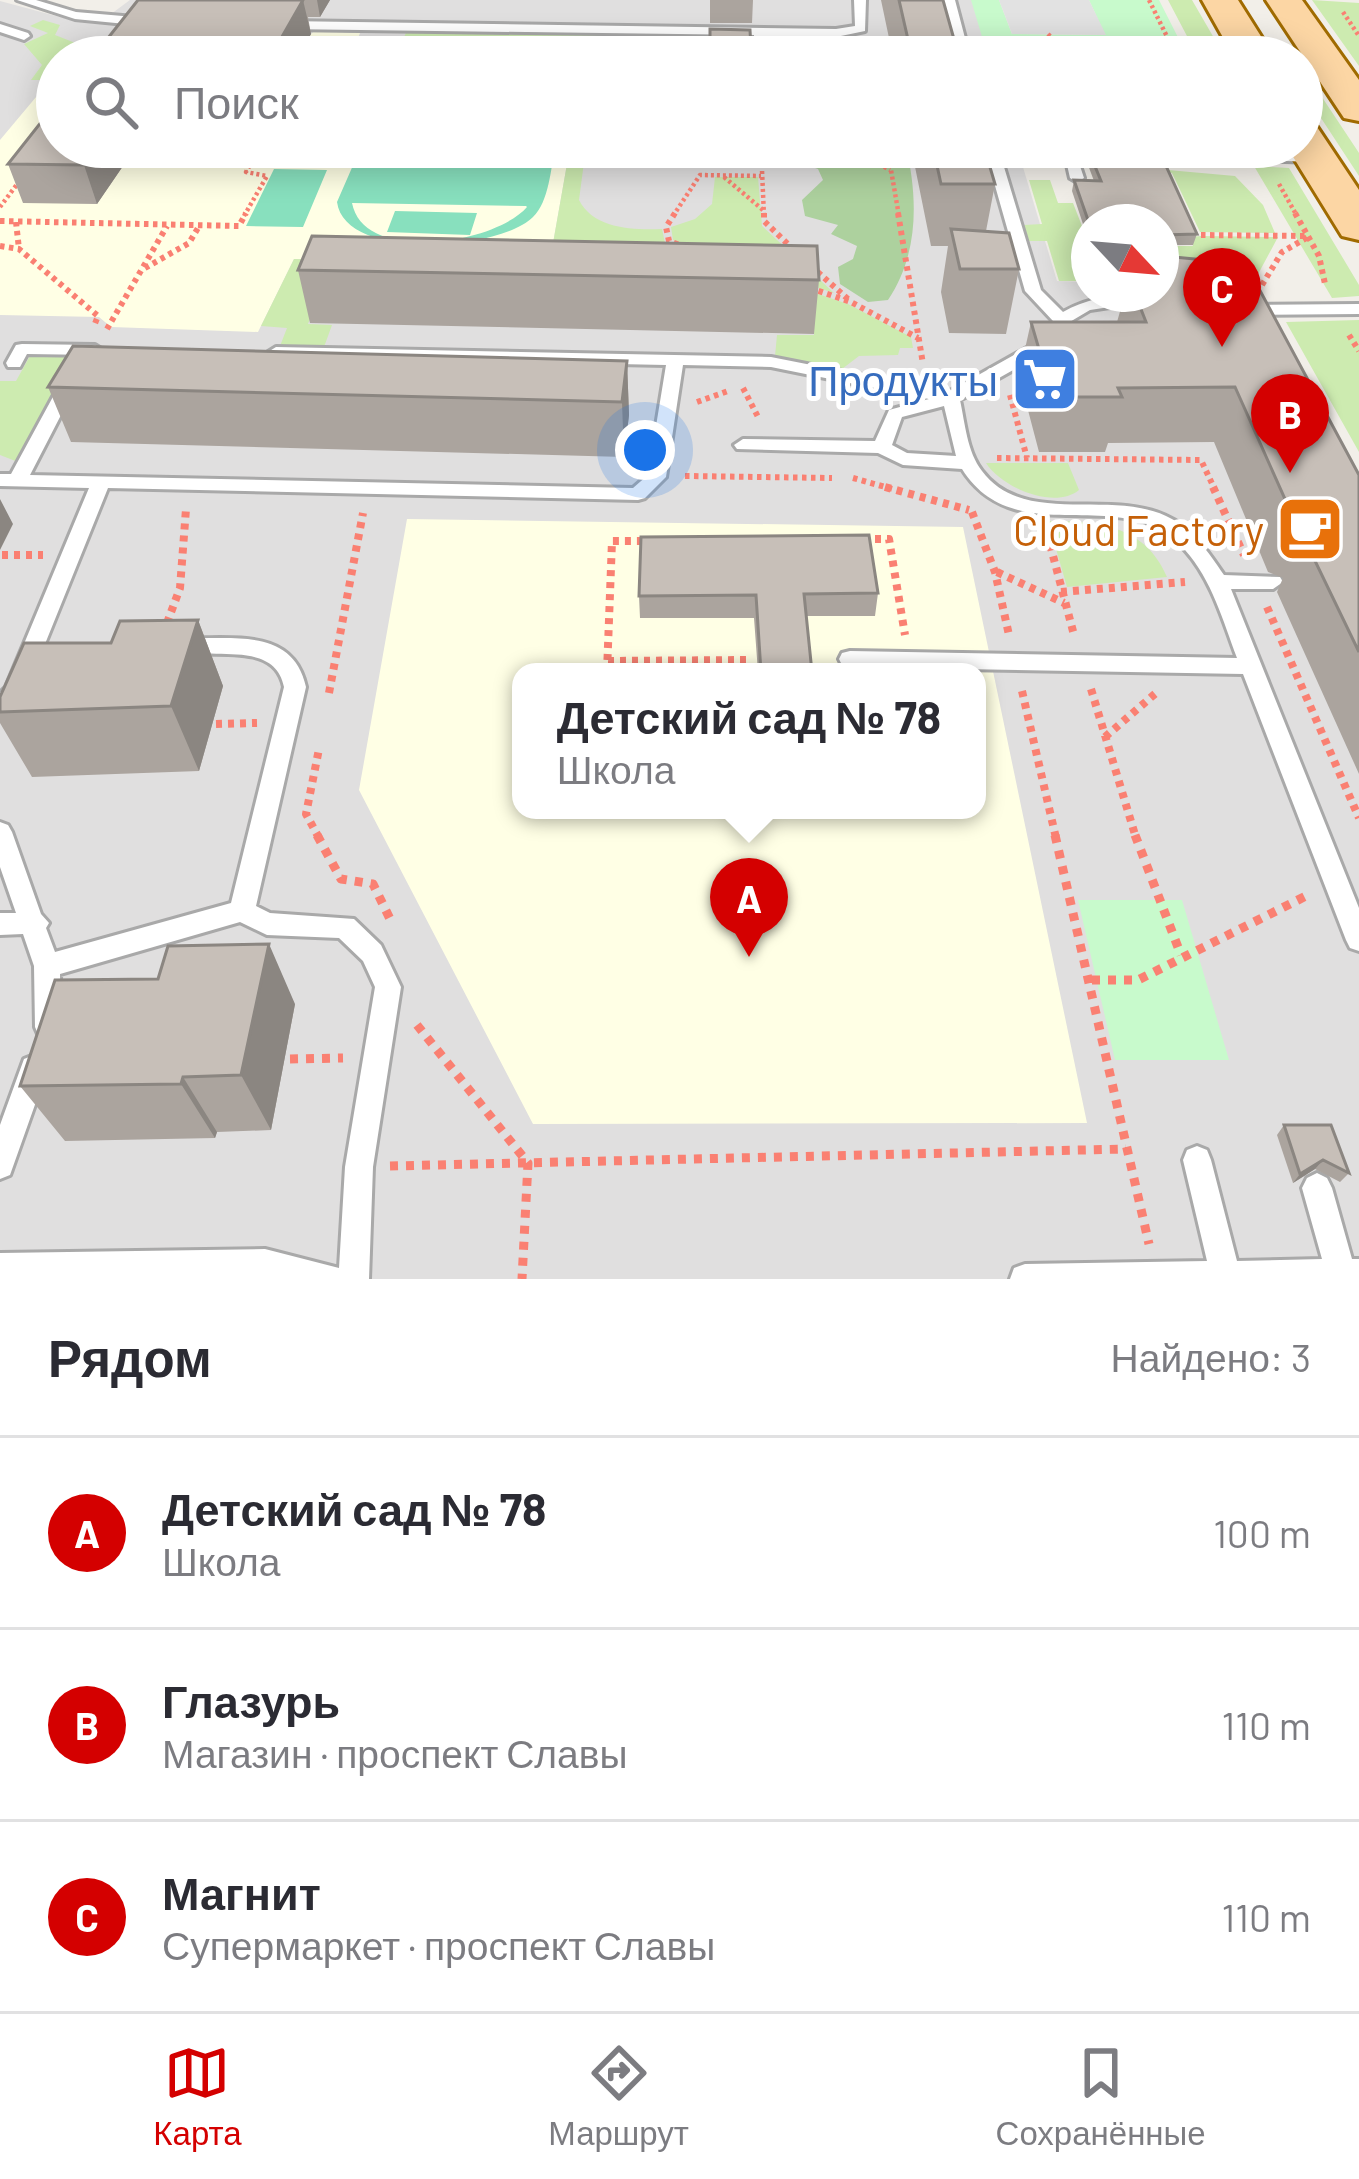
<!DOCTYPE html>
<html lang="ru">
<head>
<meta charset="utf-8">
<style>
	:root { --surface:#fff; --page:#f2f2f3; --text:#2b2b33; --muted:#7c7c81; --line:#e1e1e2; --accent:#d40000 }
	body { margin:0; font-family:Barlow,sans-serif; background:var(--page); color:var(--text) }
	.compass { position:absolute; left:1071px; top:204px; width:108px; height:108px; border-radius:50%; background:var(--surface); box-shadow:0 6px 30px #0003; rotate:116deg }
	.you { position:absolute; left:645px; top:450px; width:42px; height:42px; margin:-30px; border:9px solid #fff; border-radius:50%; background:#1a73e8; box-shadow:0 0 0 18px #1a73e833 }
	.badge { display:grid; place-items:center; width:78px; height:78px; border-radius:50%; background:var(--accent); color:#fff; font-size:39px; font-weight:700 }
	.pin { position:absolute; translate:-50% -99px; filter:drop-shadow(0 3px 6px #0008) }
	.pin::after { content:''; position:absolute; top:63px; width:42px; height:36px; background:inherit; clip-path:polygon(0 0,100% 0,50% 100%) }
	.popup { position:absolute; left:512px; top:663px; width:474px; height:156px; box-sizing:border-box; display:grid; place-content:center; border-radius:24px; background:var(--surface); filter:drop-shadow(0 3px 9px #0005); font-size:39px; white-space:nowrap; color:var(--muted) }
	.popup b { font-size:45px; color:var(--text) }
	.popup::after { content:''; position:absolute; left:50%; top:100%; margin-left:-24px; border:24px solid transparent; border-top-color:var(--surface) }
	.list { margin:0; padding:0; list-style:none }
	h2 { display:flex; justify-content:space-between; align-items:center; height:156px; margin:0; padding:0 48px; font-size:51px }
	h2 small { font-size:39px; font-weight:400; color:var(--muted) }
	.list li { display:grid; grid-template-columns:78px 1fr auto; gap:36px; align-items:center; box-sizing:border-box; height:192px; padding:0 48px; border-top:3px solid var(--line) }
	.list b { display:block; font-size:45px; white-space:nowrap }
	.list p { margin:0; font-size:39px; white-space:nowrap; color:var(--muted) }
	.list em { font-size:39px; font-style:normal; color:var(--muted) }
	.icon { flex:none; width:66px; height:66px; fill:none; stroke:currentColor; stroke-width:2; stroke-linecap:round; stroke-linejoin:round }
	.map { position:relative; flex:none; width:1359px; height:1279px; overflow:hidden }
	.search { position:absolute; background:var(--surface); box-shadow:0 6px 30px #0003; left:36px; right:36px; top:36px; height:132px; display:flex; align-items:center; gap:30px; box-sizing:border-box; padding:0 42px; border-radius:66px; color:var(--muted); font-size:45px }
	.sheet { height:732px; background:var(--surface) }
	nav { display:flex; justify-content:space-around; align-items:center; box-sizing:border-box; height:168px; border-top:3px solid var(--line); background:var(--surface); font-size:33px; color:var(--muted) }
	nav a { display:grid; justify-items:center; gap:6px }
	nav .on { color:var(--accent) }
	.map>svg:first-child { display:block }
</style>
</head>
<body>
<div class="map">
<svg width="1359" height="1279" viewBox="0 0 1359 1279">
	<rect width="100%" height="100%" fill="#f2efe9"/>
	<path fill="#e0dfdf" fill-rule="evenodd" d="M130,0H972L990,57H57V147H1017L1057,281L1089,282V294H1161L1359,534V1279H0V1L71,20L111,14ZM521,672H977V810H521Z"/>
	<path fill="#ffffe5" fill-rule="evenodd" d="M314,31L360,33L358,38L588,43L585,57H69L80,44L131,33L308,37Z
		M57,72V147H570L549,266L294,259L258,332L111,327L99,317L0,315V140Z
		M407,519L963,527L1087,1123L533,1124L359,790ZM521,672H977V810H521Z"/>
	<path fill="#cdebb0" d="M1168,0H1192L1225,57H1198Z
		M1312,0L1359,3V66Z
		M43,20L60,25L55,35L78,44L67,57H57V69L47,80H31L42,65L24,44L48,33L30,26Z
		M406,33H609L621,57H585L587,43L403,39Z
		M1302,67L1359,153V176L1302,89Z
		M570,147H586L579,200C594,229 632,230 662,229L665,243L848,304L911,337L913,348H900L898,355L859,356L842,369L775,356L777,335H814L813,299L322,288L308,324L332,325L324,347L280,346L287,328L261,326L294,259L549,266Z
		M1254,166L1289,168L1359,285V296L1332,298Z
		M1168,170L1235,176L1263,205L1275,233L1200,232L1172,173L1163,172Z
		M715,177H758L762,226L834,293L673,240L671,227L695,219L712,204Z
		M1029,180H1050L1058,203H1073L1089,244V281H1059L1047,241H1029L1024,225L1042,224Z
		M1201,236L1278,237L1249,291L1161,281V246H1193L1190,237Z
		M1359,320V452L1286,322Z
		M31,354L63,355L71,361L18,462L0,455V381H16Z
		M986,463H1068L1079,490C1055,510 1002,488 986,463Z
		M1048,521C1098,521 1145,525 1167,577L1067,587Z"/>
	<path fill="#add19e" d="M768,147H906C918,198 919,254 888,300L868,302L840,284L838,267L853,259L857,246L831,234L838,225L805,216L802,200L823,180L818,169L769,152Z"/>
	<path fill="#c8facc" d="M971,0H999L1012,34L1105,35L1089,0H1159L1188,57H974L973,52L986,50Z
		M1078,900H1182L1229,1060H1115Z"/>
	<path fill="#88e0be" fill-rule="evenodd" d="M361,147H555C551,168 549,202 533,217C499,251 345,262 337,202ZM352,203L526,206L527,207C495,244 364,265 352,203Z
		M274,169L327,170L303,227L246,226Z
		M395,211L477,213L470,235L387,232Z"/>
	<path fill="#e2e2e2" d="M999,0H1089L1106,35L1012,34Z"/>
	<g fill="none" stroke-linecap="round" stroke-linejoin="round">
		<g stroke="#a9a9a9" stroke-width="6">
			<path id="lane" d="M17,0H36L76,12L146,18L152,22L146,26L75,19Z
				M854,0H866L865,31L836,37L766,36V57H754V35L285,29L279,25L285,21L836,29L855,26Z
				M943,0H955L970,57H958Z
				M0,24L28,33L30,36L24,40L0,32Z
				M984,147H998L1041,290L1063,312C1090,297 1128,290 1157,296L1149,301L1090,310L1068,323L1061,343L960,400C965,423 967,452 982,471C1024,527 1109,489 1166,516C1193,528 1208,552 1224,575L1280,577L1283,582L1273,589H1231L1359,908V951L1350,948L1346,940L1243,674L850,667L842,665L839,659L842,653L850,651L1237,658C1223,621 1212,580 1185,550C1124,479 1016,555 962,469L903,465L878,453L737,449L734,445L743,439L875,441L889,410L929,399L771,367L683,365L666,477L645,498L638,500L108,488L26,691L8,713L0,715V693L6,687L89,488L0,486V474H11L61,382H73L76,386L30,475L633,488L648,475L666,365L276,357L268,352L276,347L771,357L948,392L1048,336L1053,321L1025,291ZM944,406L956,456L907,453L892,445L902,417Z
				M1063,147L1316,154L1323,158L1316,162L1076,154L1084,178L1077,182L1070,178Z
				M1359,304V314L1245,315L1237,310L1245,305Z
				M22,344L95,345L103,350L95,355L27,354L20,367H8L6,363L16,345Z
				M184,638C233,640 293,627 306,687L256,906L270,913L354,919L381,945L401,987L373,1167L369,1279H0V1253L265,1249L339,1268L345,1167L375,987L363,961L339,938L267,935L240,922L60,974L61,1027L57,1036L48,1039L39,1036L35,1027L34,966L23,934L0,935V913H16L0,867V822L8,825L12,832L41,914L49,923L46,928L55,952L231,903L284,687C275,640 213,660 177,651L173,646L177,641Z
				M34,1055L44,1059L48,1068L10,1175L0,1179V1125L24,1059Z
				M1197,1146L1207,1150L1211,1160L1237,1261L1322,1259L1302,1188L1307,1178L1317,1173L1327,1178L1332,1188L1352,1259H1359V1279H1010L1014,1268L1025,1264L1207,1261L1183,1160L1187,1150Z"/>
		</g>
		<g stroke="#a06b00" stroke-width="6">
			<path id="primary" d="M1202,0H1238L1274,57H1234Z
				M1266,0H1302L1359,80V121L1344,118Z
				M1302,123L1317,127L1359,190V240L1342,236L1287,147H1302Z"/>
		</g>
		<path stroke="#fa8072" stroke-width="4.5" stroke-dasharray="3 3" stroke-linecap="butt" d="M1149,0L1177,57
			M1343,12L1359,36
			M1048,34L1072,57
			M1040,57L1059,46
			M761,147L764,216
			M847,147L890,170
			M887,147L899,216
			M724,177L763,210
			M1279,184L1297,216
			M0,207L21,179
			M244,216L267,176L246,172L260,147
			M673,216L700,175L761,176"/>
		<path stroke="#fa8072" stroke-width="6" stroke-dasharray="4.5 4.5" stroke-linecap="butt" d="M675,213L666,227L669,241L682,246
			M764,213V221L796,252
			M898,213L923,364
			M1295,213L1319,256L1325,284
			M0,221L239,226L246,213
			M16,222L19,249
			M1201,235L1308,236
			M0,246L19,249L98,316L94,326
			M811,266L849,300
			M145,268L189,243L198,228
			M1262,285L1282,252L1308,237
			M810,288L851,302L918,338
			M107,329L167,226
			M1349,335L1359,351
			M743,388L758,417
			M1010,395L1027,458
			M697,402L728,391
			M997,458L1201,460L1215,490
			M685,476L832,478
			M853,478L896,490"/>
		<path stroke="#fa8072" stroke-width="8" stroke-dasharray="6 6" stroke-linecap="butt" d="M885,487L969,510
			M1213,487L1244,555
			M972,512L995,572L1009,635
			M1047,533L1074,635
			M863,539H889L905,635
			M2,555H43
			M997,572L1064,603
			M1061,592L1185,582
			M1267,607L1359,818
			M167,623L180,588L186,509
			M608,661L748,660
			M607,672L612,541H650
			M1091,689L1136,838
			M1022,691L1056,838
			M329,693L363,513
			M216,724L257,723
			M1105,737L1156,693
			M319,838L306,814L319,749"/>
		<path stroke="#fa8072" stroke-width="9" stroke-dasharray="8 8" stroke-linecap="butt" d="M317,835L341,879L373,884L391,921
			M1055,835L1149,1244
			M1135,835L1181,955
			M1092,980H1138L1310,894
			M417,1025L528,1163L522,1279
			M290,1059L343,1058
			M390,1166L1126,1149"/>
		<use href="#lane" fill="#fff" fill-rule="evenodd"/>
		<use href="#primary" fill="#fcd6a4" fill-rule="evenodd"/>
	</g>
	<path fill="#aba49e" d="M138,0H330L320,17H308L311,34L298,57H93Z
		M710,0H753L752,23H710Z
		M881,0H943L959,57H893Z
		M710,29L750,30L751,57H710Z
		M136,147L97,204L23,203L8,164Z
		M911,147H984L995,184L986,231L1019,269L1006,334L949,333L941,292L948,246H931Z
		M1090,154L1197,234L1193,245H1161V222H1089V242L1072,191L1074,180L1094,181L1088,165Z
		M298,270L819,280L814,334L310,323Z
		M1125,294H1161L1359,475V774L1277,592L1283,578L1268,572L1214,442L1108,443L1105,452H1039L1019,376L1031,322H1117Z
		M627,361L629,415L624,457L71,442L48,387Z
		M878,593L875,616H806L812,672H758L754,618H640L639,596Z
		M198,620L223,686L199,771L32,777L0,723V697L111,643Z
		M295,1004L271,1130L217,1132L215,1138L65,1141L20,1086Z
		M1284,1125L1349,1173L1340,1182L1315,1169L1293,1183L1277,1135Z"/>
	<path fill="#8b8681" d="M303,0L311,34L298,57H282L279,42Z
		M317,0H330L320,17Z
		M172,41L177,57H161Z
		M97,147H136L97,204L84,165Z
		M627,361L629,415L624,457L622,402Z
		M0,499L13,524L0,550Z
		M198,620L223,686L199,771L171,706Z
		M269,944L295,1004L271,1130L241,1075Z
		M183,1077L217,1132L215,1138L181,1084Z
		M1323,1160L1315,1169L1293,1183L1300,1174Z"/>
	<path fill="#c7bfb8" stroke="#8b8681" stroke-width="3" d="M138,0H303L279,42L172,41L161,57H93Z
		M899,0H943L959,57H912Z
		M710,29L750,30L751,49H710Z
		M57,102V147H97L84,165L8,164Z
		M933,147H984L995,184H941Z
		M1090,154L1161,155L1197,234L1161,235V222L1089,223L1074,180L1101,181Z
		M951,229L1009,233L1019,269H960Z
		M312,236L817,246L819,280L298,270Z
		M1174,257L1215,261L1256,283L1359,475V652L1303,536L1313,524L1293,517L1235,387L1118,388L1122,397H1053L1031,322H1146L1135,294H1161V260Z
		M73,346L627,361L622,402L48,387Z
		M869,535L878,593L804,594L812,672H761L756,595L639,596L641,537Z
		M198,620L171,706L0,712V697L24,643H111L120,621Z
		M269,944L241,1075L183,1077L181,1084L20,1086L55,980L158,979L168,946Z
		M1284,1125H1331L1349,1173L1323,1160L1300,1174Z"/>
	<defs>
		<g id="supermarket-square" transform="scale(3.45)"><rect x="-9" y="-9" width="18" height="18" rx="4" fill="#3f7fe0" stroke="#fff"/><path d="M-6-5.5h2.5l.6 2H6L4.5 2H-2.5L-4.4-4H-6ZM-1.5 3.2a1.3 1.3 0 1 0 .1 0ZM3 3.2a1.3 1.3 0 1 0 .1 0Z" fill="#fff"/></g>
		<g id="cafe-square" transform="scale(3.45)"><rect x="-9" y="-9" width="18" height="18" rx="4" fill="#e8710a" stroke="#fff"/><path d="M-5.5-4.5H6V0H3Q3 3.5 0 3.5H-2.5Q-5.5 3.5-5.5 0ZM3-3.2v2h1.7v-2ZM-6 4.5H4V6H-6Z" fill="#fff"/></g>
	</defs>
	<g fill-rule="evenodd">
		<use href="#supermarket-square" x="1045" y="379"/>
		<use href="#cafe-square" x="1310" y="529"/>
	</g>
	<g text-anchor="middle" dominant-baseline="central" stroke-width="10" stroke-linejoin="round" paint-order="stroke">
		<g font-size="42" fill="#366cbe" stroke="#fff" text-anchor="end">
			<text x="998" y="379">Продукты</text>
		</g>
		<g font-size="42" fill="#c56008" stroke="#fff" text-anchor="end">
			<text x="1264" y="529">Cloud Factory</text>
		</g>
	</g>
</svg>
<svg class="compass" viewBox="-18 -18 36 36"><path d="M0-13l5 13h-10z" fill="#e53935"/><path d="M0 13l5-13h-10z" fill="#7c7c81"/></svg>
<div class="you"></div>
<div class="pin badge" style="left:749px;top:957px">A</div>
<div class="popup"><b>Детский сад № 78</b>Школа</div>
<div class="pin badge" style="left:1290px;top:473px">B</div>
<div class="pin badge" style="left:1222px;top:347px">C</div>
<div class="search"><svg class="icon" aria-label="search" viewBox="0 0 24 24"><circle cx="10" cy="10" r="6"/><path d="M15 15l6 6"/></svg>Поиск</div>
</div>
<section class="sheet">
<h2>Рядом<small>Найдено: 3</small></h2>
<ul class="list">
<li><span class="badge">A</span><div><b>Детский сад № 78</b><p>Школа</p></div><em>100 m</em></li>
<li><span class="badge">B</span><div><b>Глазурь</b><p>Магазин · проспект Славы</p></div><em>110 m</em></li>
<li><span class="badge">C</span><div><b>Магнит</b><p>Супермаркет · проспект Славы</p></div><em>110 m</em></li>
</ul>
</section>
<nav>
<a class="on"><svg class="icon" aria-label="map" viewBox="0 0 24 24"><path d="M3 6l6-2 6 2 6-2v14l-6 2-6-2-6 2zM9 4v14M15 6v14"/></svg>Карта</a>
<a><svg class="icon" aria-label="directions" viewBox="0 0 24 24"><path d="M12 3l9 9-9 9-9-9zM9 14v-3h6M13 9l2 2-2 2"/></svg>Маршрут</a>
<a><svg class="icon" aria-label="saved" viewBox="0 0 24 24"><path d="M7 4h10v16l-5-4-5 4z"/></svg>Сохранённые</a>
</nav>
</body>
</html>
